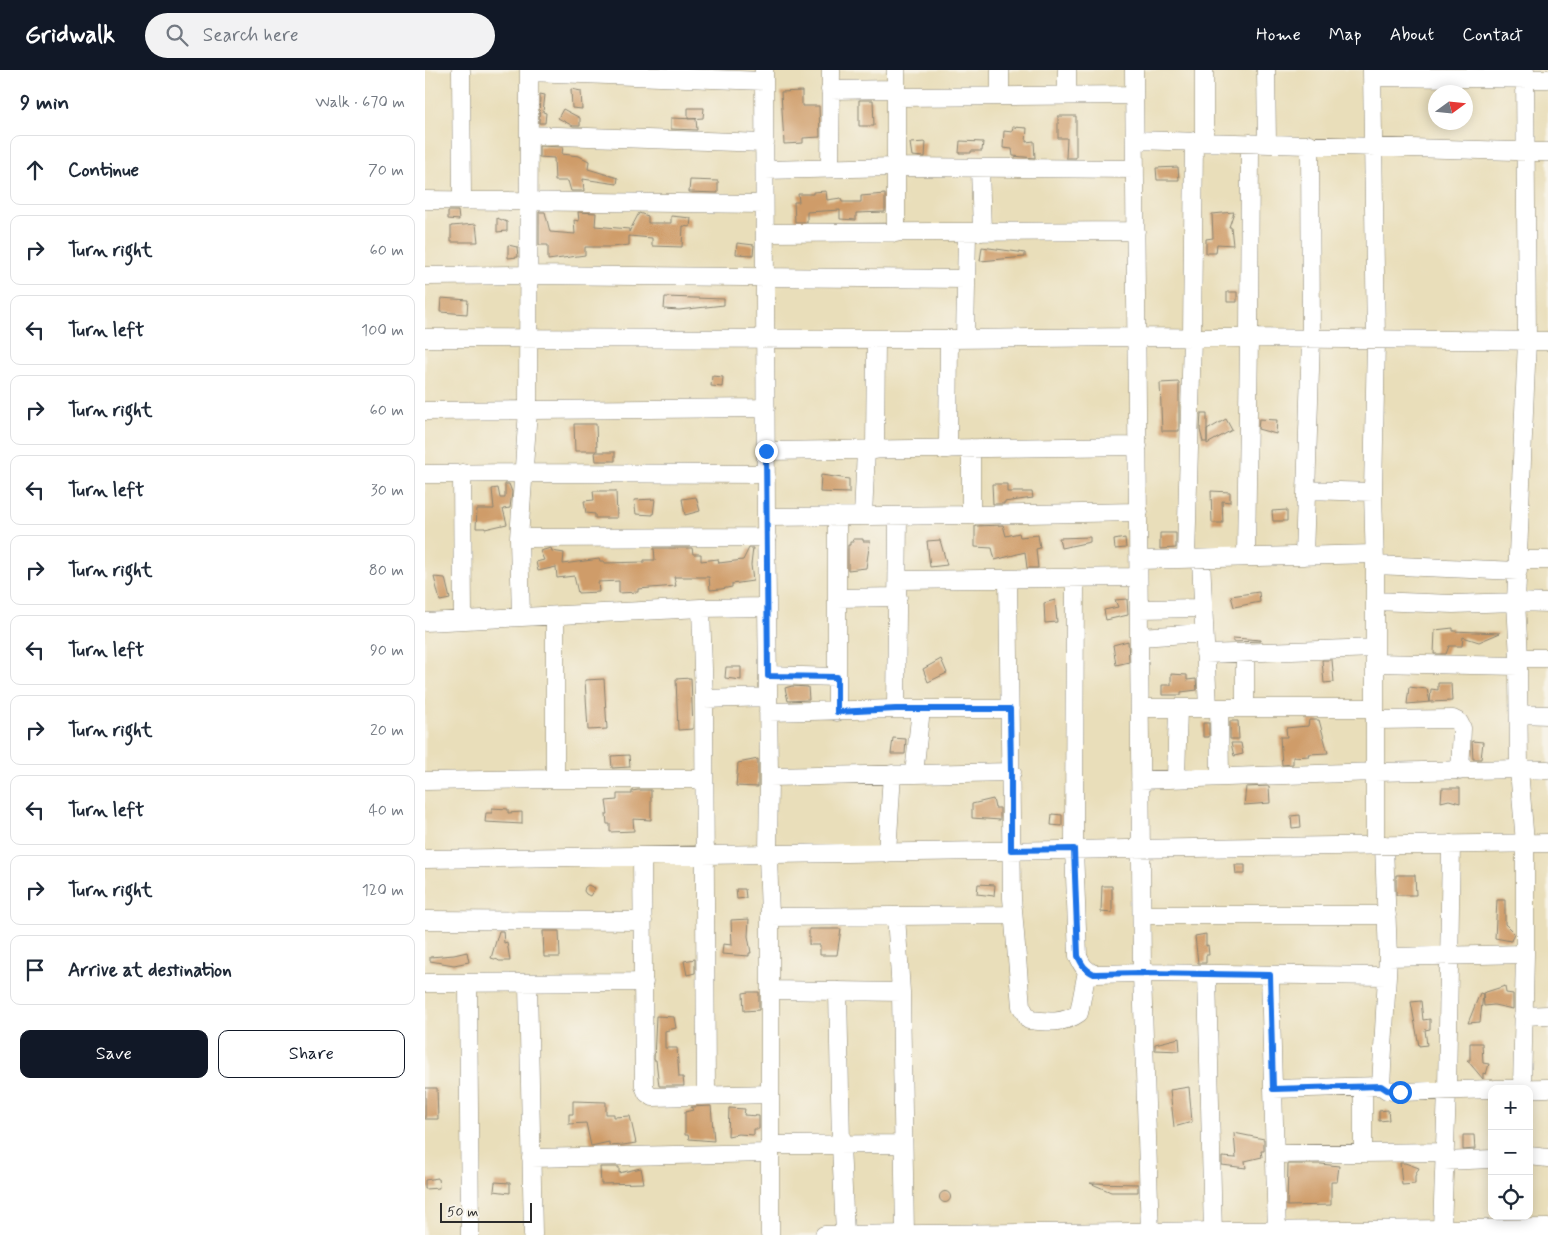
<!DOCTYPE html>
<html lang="en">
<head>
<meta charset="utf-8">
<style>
	:root { --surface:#fff; --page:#f2f2f3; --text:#1f2937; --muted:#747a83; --line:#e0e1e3; --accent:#111827 }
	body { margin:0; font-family:Mynerve,sans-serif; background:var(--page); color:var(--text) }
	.controls { position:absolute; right:15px; bottom:15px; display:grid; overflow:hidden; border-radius:10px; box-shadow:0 2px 12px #0003 }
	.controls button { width:45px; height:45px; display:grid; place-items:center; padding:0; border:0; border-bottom:1px solid var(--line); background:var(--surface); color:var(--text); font:25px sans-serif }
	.compass { position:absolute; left:1003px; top:15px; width:45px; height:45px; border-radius:50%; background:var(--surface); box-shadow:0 2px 12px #0003; rotate:75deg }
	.scale { position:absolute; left:15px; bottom:12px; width:92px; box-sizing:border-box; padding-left:5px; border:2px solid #2b2b2b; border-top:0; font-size:14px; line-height:18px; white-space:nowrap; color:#2b2b2b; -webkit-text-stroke:4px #f7f3e8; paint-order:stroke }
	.stop { position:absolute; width:15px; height:15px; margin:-11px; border:4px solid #1a73e8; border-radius:50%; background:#fff }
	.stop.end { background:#1a73e8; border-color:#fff; box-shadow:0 1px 5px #0008 }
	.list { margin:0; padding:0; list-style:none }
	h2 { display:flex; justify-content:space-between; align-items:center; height:65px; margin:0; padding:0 20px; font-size:21px }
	h2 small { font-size:16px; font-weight:400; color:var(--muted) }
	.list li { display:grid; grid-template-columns:32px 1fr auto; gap:15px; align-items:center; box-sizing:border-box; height:70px; margin:0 10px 10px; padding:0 10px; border:1px solid var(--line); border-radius:10px }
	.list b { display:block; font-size:19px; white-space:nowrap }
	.list em { font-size:16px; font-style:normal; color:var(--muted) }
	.actions { display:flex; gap:10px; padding:15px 20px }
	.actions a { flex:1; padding:11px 0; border:1px solid var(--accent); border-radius:10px; text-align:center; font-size:18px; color:var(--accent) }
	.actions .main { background:var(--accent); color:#fff }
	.icon { flex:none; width:28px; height:28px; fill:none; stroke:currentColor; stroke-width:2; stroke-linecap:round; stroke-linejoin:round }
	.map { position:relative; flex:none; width:1123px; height:1165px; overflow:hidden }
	header { display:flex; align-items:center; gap:30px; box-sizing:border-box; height:70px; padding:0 25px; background:var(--accent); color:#fff }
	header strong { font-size:24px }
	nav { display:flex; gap:28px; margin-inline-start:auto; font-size:18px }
	.search { width:350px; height:45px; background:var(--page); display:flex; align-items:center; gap:12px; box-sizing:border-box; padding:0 18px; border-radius:28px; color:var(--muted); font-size:19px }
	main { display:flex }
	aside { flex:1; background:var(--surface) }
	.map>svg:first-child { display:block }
</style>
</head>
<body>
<header>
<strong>Gridwalk</strong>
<div class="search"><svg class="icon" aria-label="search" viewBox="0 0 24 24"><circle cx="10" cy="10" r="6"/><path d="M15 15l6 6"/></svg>Search here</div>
<nav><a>Home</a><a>Map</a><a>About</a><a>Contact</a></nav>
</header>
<main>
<aside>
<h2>9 min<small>Walk · 670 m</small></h2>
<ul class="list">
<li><svg class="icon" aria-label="ahead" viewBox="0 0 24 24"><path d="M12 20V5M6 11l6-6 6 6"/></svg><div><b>Continue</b></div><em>70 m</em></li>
<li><svg class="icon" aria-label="right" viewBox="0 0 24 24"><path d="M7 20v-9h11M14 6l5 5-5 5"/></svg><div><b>Turn right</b></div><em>60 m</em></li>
<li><svg class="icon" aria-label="left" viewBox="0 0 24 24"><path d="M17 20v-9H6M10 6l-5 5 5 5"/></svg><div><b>Turn left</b></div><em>100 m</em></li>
<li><svg class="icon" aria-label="right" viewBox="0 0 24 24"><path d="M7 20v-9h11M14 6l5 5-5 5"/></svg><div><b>Turn right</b></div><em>60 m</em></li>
<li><svg class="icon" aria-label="left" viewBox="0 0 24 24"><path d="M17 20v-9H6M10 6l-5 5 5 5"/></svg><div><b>Turn left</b></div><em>30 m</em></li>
<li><svg class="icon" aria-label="right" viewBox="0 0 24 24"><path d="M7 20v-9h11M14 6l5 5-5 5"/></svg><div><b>Turn right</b></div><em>80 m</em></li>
<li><svg class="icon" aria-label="left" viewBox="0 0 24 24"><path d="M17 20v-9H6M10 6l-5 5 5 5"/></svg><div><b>Turn left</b></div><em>90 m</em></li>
<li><svg class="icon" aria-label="right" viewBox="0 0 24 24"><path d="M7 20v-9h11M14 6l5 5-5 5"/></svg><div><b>Turn right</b></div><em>20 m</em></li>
<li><svg class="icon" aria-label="left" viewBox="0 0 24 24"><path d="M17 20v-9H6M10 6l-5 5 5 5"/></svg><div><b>Turn left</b></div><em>40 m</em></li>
<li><svg class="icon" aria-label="right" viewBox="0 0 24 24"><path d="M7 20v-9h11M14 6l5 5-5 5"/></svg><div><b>Turn right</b></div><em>120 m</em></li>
<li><svg class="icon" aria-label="arrive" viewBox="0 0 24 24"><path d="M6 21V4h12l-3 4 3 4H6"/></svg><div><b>Arrive at destination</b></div></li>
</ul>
<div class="actions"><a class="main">Save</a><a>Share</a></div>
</aside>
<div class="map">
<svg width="1123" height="1165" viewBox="0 0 1123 1165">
	<rect width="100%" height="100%" fill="#f7f3e8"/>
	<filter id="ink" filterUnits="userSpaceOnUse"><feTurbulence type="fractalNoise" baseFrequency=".02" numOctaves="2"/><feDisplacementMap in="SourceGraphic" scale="10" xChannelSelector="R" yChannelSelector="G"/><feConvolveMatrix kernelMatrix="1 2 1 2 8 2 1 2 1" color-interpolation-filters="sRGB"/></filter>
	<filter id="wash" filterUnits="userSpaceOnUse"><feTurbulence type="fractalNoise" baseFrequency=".0096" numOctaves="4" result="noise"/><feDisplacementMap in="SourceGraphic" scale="20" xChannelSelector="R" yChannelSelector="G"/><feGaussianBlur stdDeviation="1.12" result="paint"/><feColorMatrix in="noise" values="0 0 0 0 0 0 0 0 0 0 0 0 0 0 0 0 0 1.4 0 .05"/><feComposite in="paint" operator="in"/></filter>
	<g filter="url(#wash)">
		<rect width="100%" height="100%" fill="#e9deba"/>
		<g id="blocks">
			<path fill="#cf9c69" d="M146,19L156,21L157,39L147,38Z
				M377,21V36H394L395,67L378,68V73L359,74L356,22Z
				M115,24L120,25L118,42L121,43L120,53H114Z
				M434,30H448L449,56H434Z
				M263,38H279L278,48L263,49Z
				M138,39L155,48V56H148L133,48Z
				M633,46H651V88H641L642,68H633Z
				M246,48L271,49L272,60L246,59Z
				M588,57L602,58L601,72L609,71L610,88L588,86L587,79L578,78L579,61L587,62Z
				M535,71L558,72L557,81H546V83H534Z
				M501,72L500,87L487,86L485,73Z
				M114,76L138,77L137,84L154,86L164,91L163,99L193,108L192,114L158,109L159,121H146L143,111H130L129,88L114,87Z
				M753,97L754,110H732L731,98Z
				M265,110L293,111V123L264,122Z
				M401,121L402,130L416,128L417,132H436V126L460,124V142L431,143V150L415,149V140L382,142V152H370L369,132H374L373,124H388V122Z
				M23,141H33L34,150L23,149Z
				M114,142H120L125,162L150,164L149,150L154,151L153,142L171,143L170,156L204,159V162L214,143L223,146V153H246V146L266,148L265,157L258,156L257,177L227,176V168L204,166V175L187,177H160V185L123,190V175H114Z
				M809,142L804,157H806L808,175L792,174L791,183H781V169L788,168L787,144Z
				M72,148L82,152V161L72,162Z
				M51,154L53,172H26V156Z
				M312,173L329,175L328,185L311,184Z
				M83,175L92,177L93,187L83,188Z
				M557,177L600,183V187L555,191Z
				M802,222H812V232H802Z
				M240,227L299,229V235L254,240L239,239Z
				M16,228L43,230L42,244L15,242Z
				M287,306L298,307L297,317L286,316Z
				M754,312V361H737L735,313Z
				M776,343H782V372H778L775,360Z
				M801,349L807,360L782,374V360Z
				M834,349L852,350L851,364L833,359Z
				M149,354H171L172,381H150Z
				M170,382H190V391H171Z
				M396,405L424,409V423L395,422Z
				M80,414H84L87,422L85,438L78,439L82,454L60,459V458H51L52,439H69L67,419L73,418L75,428H80Z
				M567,414H582V422H607L608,428L579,432V434H568Z
				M168,421H191L192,448H170V444L161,443L159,431L169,430Z
				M786,421L805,422V432L797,431L798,453H787Z
				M271,427L275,441L260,445L257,429Z
				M230,429L228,445L211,444L209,430Z
				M862,440V451H848L847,441Z
				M578,455L581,466L594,463L595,467L613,465L615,478L611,479L613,498H602L600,482L570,490L567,478L550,477V456Z
				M735,463H751V478L735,479Z
				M665,467V472L636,478L634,468Z
				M700,468L701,478L690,479L689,470Z
				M428,469H438V471H445L441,498L423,500V475H425V472H429Z
				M515,470L522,495L505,497L502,471Z
				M126,478L127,481L139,483L138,494L174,489L175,491H179V493L219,492V490H230L229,478H267L268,484H276V491L293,489L294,493L318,490L324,478H328L326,495L328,511L307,514V517L296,519L285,520L284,507H249L251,516L213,519V522L194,523V511L173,512L174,522L153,523L149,506L132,508L131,497L113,501L111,492L119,490L115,481Z
				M9,507L20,508L25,529L15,531Z
				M834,522L835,532L809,537L806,526Z
				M702,529L703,545L681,550L679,540L693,537L690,530Z
				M630,530L632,552L620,553L619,533Z
				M1028,558V561L1075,563L1054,572L1038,567L1037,576H1024L1021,584H1009L1010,560Z
				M808,568L836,570V571L808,572Z
				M703,571L704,592L691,595L688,575Z
				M516,589L522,603L503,612L498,599Z
				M897,590H907L909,612L899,613Z
				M301,597H316V610L300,608Z
				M746,604L762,605V610L771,609L772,620L756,622V625H737V615H746Z
				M266,608L268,659L253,660L251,609Z
				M179,609L182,659L163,660L160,610Z
				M1013,613H1026L1027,631L1005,632L1006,619L1013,620Z
				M367,616L383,617L384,630L363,631L360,618Z
				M984,617L1002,619L1005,632L982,634Z
				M884,650H894L903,683L883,684L884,686L868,687V694L857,695L855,667H862L861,658L883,656Z
				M805,651H813L814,669H805Z
				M778,653H784V667H778Z
				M468,668L481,669L480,684H466Z
				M1047,671L1058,672L1056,689H1048Z
				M806,673H816L818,684L809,686Z
				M204,685L205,697L187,698L186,686Z
				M333,689V717L311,716L313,693Z
				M844,716L845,733L819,735L821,717Z
				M1017,718H1035V733L1024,730L1016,732Z
				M213,720H226V750L208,749L209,761L185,762V754H182L181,744H183L181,731L192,730V724H207V721Z
				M568,729L570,738H575V750L547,748V734Z
				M67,738L83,739V743L97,742V754L60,752L61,743H67Z
				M627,744L637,745V756L626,755Z
				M875,745L876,757L867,758L866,746Z
				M810,795H820V804H811Z
				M971,805H990L991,825H971Z
				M553,814L570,815L569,826L552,824Z
				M163,815L170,818L165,826L161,824L159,821L160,817Z
				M677,816H687V843L676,842Z
				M311,819H320L321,828L312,829Z
				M1072,830H1080V854L1089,863L1086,871L1070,868Z
				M324,849L323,866L326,883H324V886L297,884L298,874L307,875L306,850Z
				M384,859H416L412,885H395V875H384Z
				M74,861H78L79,873L82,872L85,891H74L73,890L66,888Z
				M118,861H134L135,887H119Z
				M781,864V876L783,875L784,885H781V893H773L770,866Z
				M42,882L44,892L29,895L5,891V887L29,885Z
				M270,889V903L262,905L259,891Z
				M1080,916L1081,923L1088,924V939L1069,935L1059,936L1058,923Z
				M324,922H334V940L319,941L318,923Z
				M1055,923L1058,924L1055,952L1043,953Z
				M996,931L998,950L1005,949V959L1000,960L1002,975L994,976L986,932Z
				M231,946L249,947L251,958L240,961V978H252L254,1007H258L259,1016H234L231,990H229Z
				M754,968L755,981L730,980V974Z
				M1045,973H1057L1058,993L1064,994L1061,1004L1058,1003V1009L1042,990H1045Z
				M764,1017L767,1052L749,1057L745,1020Z
				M0,1018H12L13,1049H0Z
				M148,1031L181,1032V1044H189V1047L205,1046L211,1073L198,1075L184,1076V1072L166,1076L161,1053L144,1054V1044H148Z
				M286,1036L289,1071L264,1069L263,1065H260V1042L268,1040L266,1037Z
				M304,1038L320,1039L319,1045L334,1046V1059H329V1065L313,1064L303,1066Z
				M963,1040L964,1050L954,1051V1041Z
				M809,1063L839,1069V1081H836L837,1087L820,1091L821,1098L797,1095V1087L811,1088Z
				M1038,1065H1049L1050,1079L1038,1080Z
				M975,1093H980L994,1098L990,1106V1114L977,1115Z
				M863,1094H896L914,1096L912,1112H906V1135L862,1136Z
				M175,1097H194V1103L216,1098L219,1113L176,1114Z
				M13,1108L14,1118L0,1119V1110Z
				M70,1112L85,1113V1123L69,1121Z
				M665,1113L713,1114V1122H686Z
				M514.5 1127a5.5 5.5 0 1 1 11 0a5.5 5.5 0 1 1-11 0Z"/>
		</g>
	</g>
	<g filter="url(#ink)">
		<use href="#blocks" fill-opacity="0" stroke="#8a8472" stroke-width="1"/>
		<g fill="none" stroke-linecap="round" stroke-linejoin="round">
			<g stroke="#8a8472" stroke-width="19">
				<path id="minor" d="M36,0L37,130
					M339,0L341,447L344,707L343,784L345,847V1165
					M642,0V26
					M709,0L717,903L725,1165
					M841,0L842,73
					M947,0L951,270L948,422L950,495V775
					M104,2L339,11
					M947,7L1123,9
					M405,20L471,19
					M575,26V0
					M471,27V0
					M104,65L340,73
					M710,70L1123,82
					M779,72V0
					M405,97L406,0
					M555,98L557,162
					M340,100L471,97L710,99
					M0,130L339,134
					M340,163L711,161
					M471,163V27L709,25
					M0,206L104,205L541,209
					M0,268L524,269L712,267L1123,271
					M540,269L542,162
					M0,341L341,338
					M523,379L524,269
					M450,380L451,269
					M341,381L713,376
					M37,403L38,549
					M0,404L99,403L341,404
					M881,420L948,422
					M546,445V378
					M412,446V642
					M438,446L441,380
					M341,447L546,445L714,442
					M94,468L342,467
					M879,486L886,269L885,74
					M821,487L824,269L825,73
					M761,488L767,268L769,71
					M776,489L783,638
					M714,490L949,484
					M1093,490H1123
					M950,495L1093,501
					M650,507L649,779L653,886C657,896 660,900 669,904L717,903L962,906
					M583,509L587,828L596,936L604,950C622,952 639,954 654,943L662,901
					M474,510L713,507
					M412,528L473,527
					M950,531L1028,534L1091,532L1123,533
					M276,538L279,629L281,1026
					M714,539L778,538
					M130,546V709
					M96,547L94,468L103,340L104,0
					M0,552L276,538L342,537
					M714,567L779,563
					M820,583V638
					M780,584L950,578
					M1094,588H1123
					M950,593L1093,596
					M343,605L412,607
					M279,629L343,627
					M716,638H950
					M794,638L795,707
					M471,639L473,446
					M343,642L471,639H585
					M1094,644L1123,645
					M951,650L1028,649L1034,652L1037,658L1035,701
					M489,704L496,639
					M344,707L587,702
					M751,708L753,638
					M715,710L950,702L1094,699L1123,700
					M0,711L130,709H279
					M959,775L963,887L956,1016L962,1020L975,1022L1067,1019
					M462,783L467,704
					M217,786L219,1016L222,1023L228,1027L345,1024
					M0,789L1123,773
					M717,845H962
					M471,846L476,922L480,1164
					M345,847L588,845
					M0,850L218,851
					M963,887L1100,884
					M782,904L788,1165
					M845,905L852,1165
					M0,913L219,912
					M43,913L45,1165
					M103,913L108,1165
					M345,920L476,922
					M413,921L416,1075L420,1164
					M1098,946L1123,945
					M848,1019L956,1016
					M1070,1019L1123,1018
					M1097,1019L1100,884V773L1094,699L1093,596L1094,588L1091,532L1102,271L1100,0
					M344,1075L478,1074
					M938,1083V1017
					M850,1084L1020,1082
					M1104,1086L1123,1088
					M106,1088L344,1083
					M1019,1091L1067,1089
					M1017,1159L1022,1020L1026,774
					M399,1165L1123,1158"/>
			</g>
			<use href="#minor" stroke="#fff" stroke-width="18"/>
		</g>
	</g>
	<g fill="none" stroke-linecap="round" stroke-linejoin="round" filter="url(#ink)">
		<path stroke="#1a73e8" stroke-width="6" d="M341,381L343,606L412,607V642L471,639H585L586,702V780L649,779L653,886C657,895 660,900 669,904L718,903L845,905L848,1019L956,1016L962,1020L975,1022"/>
	</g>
</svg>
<div class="controls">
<button>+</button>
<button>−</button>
<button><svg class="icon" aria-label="locate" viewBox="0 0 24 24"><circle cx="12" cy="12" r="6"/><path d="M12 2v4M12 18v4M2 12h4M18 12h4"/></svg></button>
</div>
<svg class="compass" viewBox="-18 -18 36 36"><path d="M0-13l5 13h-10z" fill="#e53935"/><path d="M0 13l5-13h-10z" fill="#747a83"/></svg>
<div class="scale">50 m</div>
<div class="stop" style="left:975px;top:1022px"></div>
<div class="stop end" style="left:341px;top:381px"></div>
</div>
</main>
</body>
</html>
